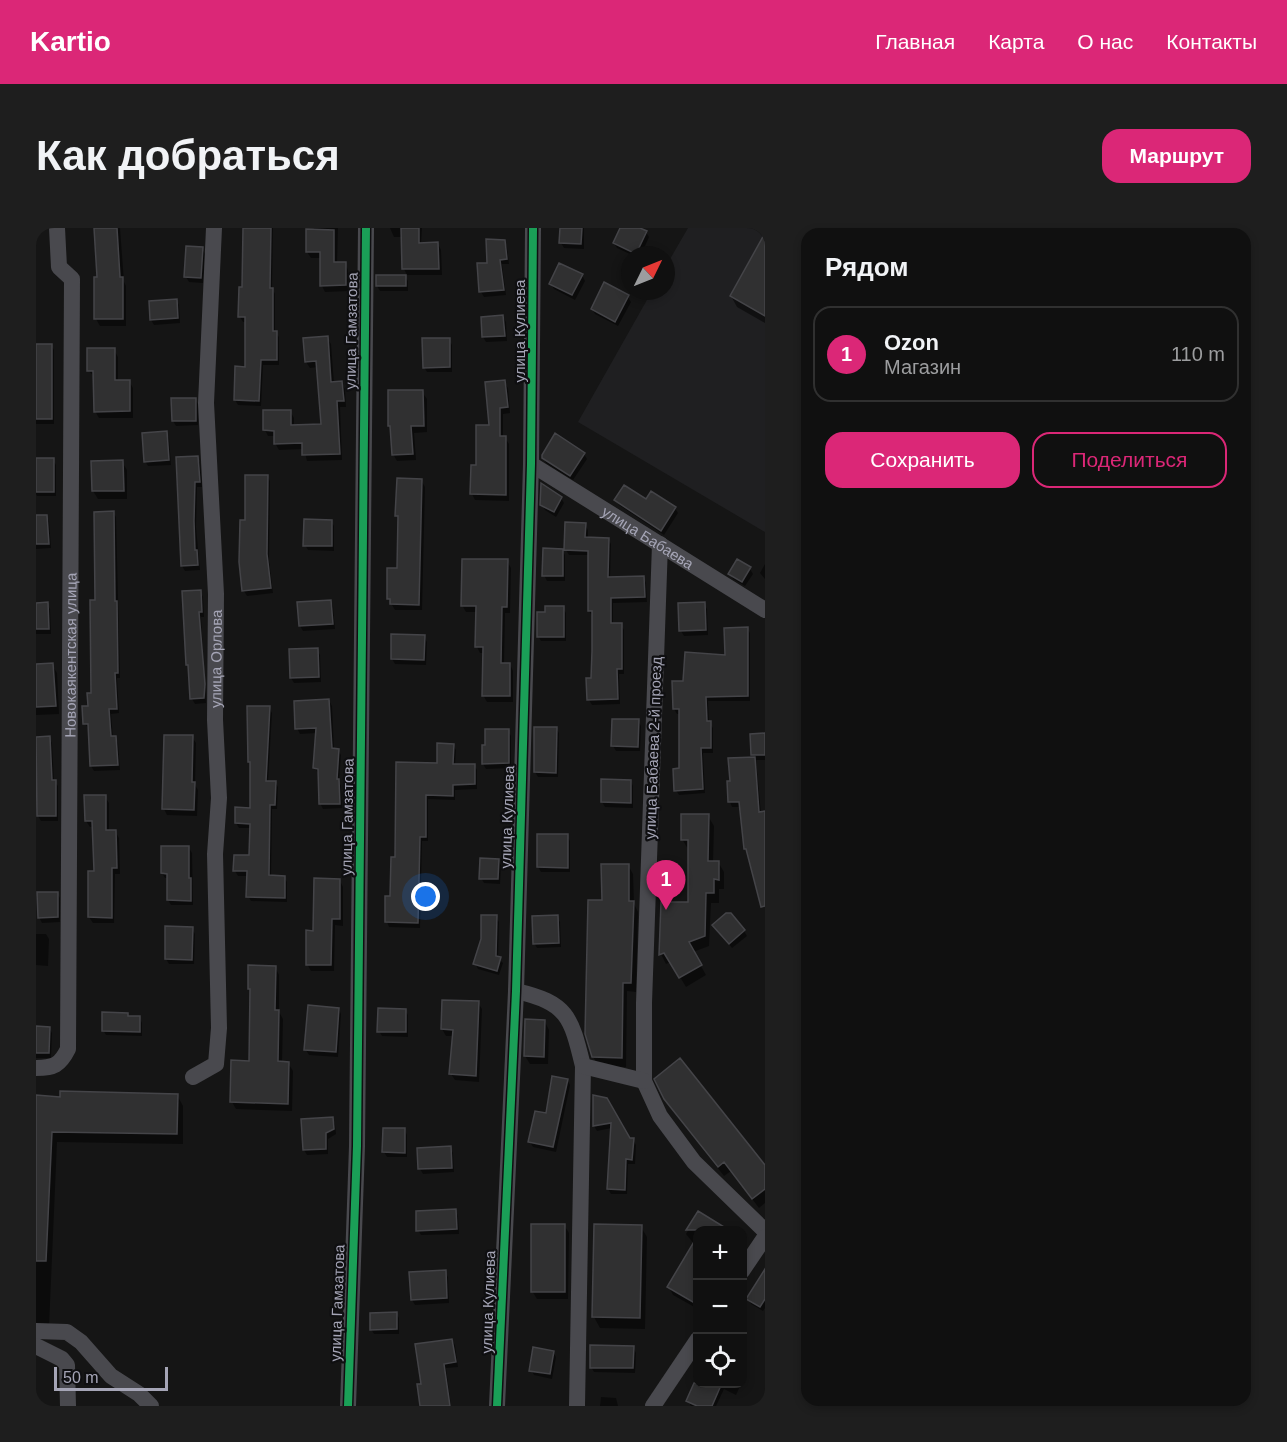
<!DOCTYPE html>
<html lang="ru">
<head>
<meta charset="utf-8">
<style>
	:root { --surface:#101010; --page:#1e1e1e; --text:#f1f3f6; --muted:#9c9d9f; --line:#303030; --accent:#db2777 }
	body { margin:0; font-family:Helvetica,sans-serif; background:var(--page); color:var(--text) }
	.controls { position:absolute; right:18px; bottom:18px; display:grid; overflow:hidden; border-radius:12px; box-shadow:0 3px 9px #0003 }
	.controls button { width:54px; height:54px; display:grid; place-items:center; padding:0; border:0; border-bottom:2px solid var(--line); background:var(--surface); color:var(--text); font:30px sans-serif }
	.compass { position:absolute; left:585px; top:18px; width:54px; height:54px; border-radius:50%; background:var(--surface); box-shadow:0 3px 9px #0003; rotate:47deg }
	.scale { position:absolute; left:18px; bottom:15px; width:114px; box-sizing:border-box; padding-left:6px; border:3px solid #a5a5b6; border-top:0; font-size:16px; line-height:21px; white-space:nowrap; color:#a5a5b6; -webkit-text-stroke:4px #0f0f11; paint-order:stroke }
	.you { position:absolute; left:390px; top:669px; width:21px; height:21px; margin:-15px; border:4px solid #fff; border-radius:50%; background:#1a73e8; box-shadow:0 0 0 9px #1a73e833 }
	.badge { display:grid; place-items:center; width:39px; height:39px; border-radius:50%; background:var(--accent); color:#fff; font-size:20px; font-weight:700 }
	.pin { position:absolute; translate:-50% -50px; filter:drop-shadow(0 2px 3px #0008) }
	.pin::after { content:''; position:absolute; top:32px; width:21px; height:18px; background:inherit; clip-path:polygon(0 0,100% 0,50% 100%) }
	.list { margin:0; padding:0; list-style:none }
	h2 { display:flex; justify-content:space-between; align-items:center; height:78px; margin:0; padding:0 24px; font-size:26px }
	h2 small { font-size:20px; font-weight:400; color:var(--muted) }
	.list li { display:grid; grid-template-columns:39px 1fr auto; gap:18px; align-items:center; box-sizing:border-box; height:96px; margin:0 12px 12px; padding:0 12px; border:2px solid var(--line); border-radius:18px }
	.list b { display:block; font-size:22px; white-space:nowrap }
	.list p { margin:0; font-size:20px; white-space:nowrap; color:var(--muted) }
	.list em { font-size:20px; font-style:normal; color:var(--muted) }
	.actions { display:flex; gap:12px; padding:18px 24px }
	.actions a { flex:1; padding:14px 0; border:2px solid var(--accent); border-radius:18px; text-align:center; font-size:21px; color:var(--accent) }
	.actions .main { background:var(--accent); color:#fff }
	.icon { flex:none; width:33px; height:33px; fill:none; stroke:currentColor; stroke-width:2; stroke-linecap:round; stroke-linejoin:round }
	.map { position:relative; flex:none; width:729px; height:1178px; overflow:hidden; border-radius:18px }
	header { display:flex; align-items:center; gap:36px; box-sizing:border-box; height:84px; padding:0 30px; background:var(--accent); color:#fff }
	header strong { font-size:28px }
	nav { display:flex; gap:33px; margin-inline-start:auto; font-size:21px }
	.intro { display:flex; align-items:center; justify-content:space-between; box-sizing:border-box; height:144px; padding:0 36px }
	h1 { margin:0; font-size:42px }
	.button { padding:15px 27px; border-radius:18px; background:var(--accent); color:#fff; font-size:21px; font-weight:700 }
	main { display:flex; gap:36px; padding:0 36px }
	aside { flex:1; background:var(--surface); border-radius:18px; box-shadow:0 3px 9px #0003 }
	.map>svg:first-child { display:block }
</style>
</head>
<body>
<header>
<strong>Kartio</strong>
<nav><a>Главная</a><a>Карта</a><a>О нас</a><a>Контакты</a></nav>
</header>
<div class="intro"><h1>Как добраться</h1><a class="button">Маршрут</a></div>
<main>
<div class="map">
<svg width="729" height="1178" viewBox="0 0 729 1178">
	<rect width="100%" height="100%" fill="#151515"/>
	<path fill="#1f1f21" d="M652,0H729V304L542,194L616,63H630V38Z"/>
	<path fill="#0007" d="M59,0H84L88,54L90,58V98H64L60,91L63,51Z
		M208,0H237L236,60L239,66V104L243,109V137H227L225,178L202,177L199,172L211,140V94H207L204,89L207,61Z
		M278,0H302L301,36L309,35L312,42L313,63L289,64L286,58L285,30H275L271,24Z
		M354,0H386L385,16H402L405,22L406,47H371L368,41L367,9H358Z
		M525,0H548V21L528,20L525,15Z
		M586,0H600L610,4L613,9L605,27H596L581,20L578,15Z
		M729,8V95L701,79L695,68Z
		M468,14L471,19L473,36H466L470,67L448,69L445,64L443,37H453Z
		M166,21L169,26L167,55L153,54L150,49Z
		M546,47L549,53L539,72L518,61L515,56Z
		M369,48L372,53V63H344L341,58Z
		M592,69L595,74L582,98L559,86L556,81Z
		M140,72L143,77L144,95L118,97L115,92L114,74Z
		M467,89L470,94L471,113L450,114L447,109Z
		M291,110L295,116L298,156L305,155L309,161L310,179H304L306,232L271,233L268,221L243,222L239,215V208H232L229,202L254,183L258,190V198L287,197L282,139L274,140L270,134Z
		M413,112L416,117V144H391L388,139Z
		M0,117H15L18,122V196H0Z
		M78,122L82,129V153H93L97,160V190H63L59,183V150L53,143Z
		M468,154L472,160L474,185L467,186V210H469L473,216V273L439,272L436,266V238H441Z
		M386,164L391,171V204L378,205L380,232L361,233L357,226L356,202L354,198Z
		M159,171L162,176V197L140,198L137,193Z
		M130,205L133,210L135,237L112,238L109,233Z
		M548,226L551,231L537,252L510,235L507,230Z
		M161,229L164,235L166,259H161L160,299L164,342L149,343L146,338L141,230Z
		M0,232H17L20,237V268H1L0,266Z
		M57,234H86L91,242V271H62L57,263Z
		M231,248L234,253L233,332L237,365L211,368L208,363L210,293Z
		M385,252L389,259L386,382H359L352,370L362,342L363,292L361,288Z
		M525,270L528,275L520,289L509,282L506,277Z
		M580,272L610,273L639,280L642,285L628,307L583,277Z
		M77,284L80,289L84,450H81L83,485L75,486L77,510H79L82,515L84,542L58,543L55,538L53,501L49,496L56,466L61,374Z
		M10,288L13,293L15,320L0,321V289Z
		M295,293L298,298V323L272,322L269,317Z
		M549,297L552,302V311H572L575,316L574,350L607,349L610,355L611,374L577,375V397H585L588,402V446H583L584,476L556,477L553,472L557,451L556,388L553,383L554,327H533L530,322Z
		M526,322L529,327V353H511L508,347Z
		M471,333L475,340L474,385H469L468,436H474L477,443V474H451L447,467L448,425H444L441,419V384H430L426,377Z
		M729,336V351L724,345Z
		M714,341L717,346L709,358L697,351L694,346Z
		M164,364L167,369L168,389H165L170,475L159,476L156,471L154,441L151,437Z
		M295,373L297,378L299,401L267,403L264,398Z
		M0,376H11L14,381L15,406H0Z
		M668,376L671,381L672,407L648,408L645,403Z
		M527,380L530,385V413H505L502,408Z
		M711,400L714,405V473H672L673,495L677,500V525H667L669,565L643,567L640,562L645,542V486H641L638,481L648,454L690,428Z
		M388,409L391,414L390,437L359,436L356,431Z
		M281,422L284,427L285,454L258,455L255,450Z
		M0,437H16L21,445L23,486L0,487Z
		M293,473L296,478L298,522H302L305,527L303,554L305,558L306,580L287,581L284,575V545H282L279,540L281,505L264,506L261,500Z
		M233,480L236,485L232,554H239L242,559L241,581H236L235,649H248L251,654V674L215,673L212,668V648H202L199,643L215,629V600H203L200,595L215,581L216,538L213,534Z
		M602,493L605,498L604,523H580L577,518Z
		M520,500L523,505L522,549H502L499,544Z
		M472,503L475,508V540L450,541L447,536Z
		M716,507H729V532H720L725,585H729V671L709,620L705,579H696L694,574V531L719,530Z
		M156,509L160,515L159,557L162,562L161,588L131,587L128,581Z
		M0,510H13L16,515L18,553L22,558V593H5L2,588Z
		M417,517L420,522L419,537H438L441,542V561L419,562V572L392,571V613H386L384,700L353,699L351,694L360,630L402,536Z
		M595,553L597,558V580L569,579L566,574Z
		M69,569L73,575V604L79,603L83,610L84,646H79L78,695H57L53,689L59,645L58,599H54L50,593Z
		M672,588L678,598L677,634H682L688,644V661H683V675H675L673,718L657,724L670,747L650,759L635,734L630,736L625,726L653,676L652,621L646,611Z
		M531,608L534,613V644H505L502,639Z
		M153,620L156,625L157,677H135L132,672L133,650H129L126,645Z
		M462,632L465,637L464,656L448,655L445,650Z
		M592,637L597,646L598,676L602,684L600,764L591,763L590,839L563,838L557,829L567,674Z
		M304,653L307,659V698L299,697L298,743H275L271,736L278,704Z
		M21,665L24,670V694L6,695L3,689Z
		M460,689L463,694L462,730L467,735L463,747L442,741L439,735Z
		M521,689L524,694L525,719L501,720L498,715Z
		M678,697L708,703L711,708L696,720Z
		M156,701L159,706L158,736H133L130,731Z
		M0,706H10L13,711L12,738L0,737Z
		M239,739L243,747V784L247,791L246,835H252L257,843L256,883L200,881L196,874L214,834L215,764L213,760Z
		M442,775L446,781L443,854L419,852L415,846L418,808H410L406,801Z
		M303,781L305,786L302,829L273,827L270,822Z
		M369,782L372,787V809L346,808L343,803Z
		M91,786L93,789H103L106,795V808L70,807L67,802Z
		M509,794L513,802L512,836H494L489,828Z
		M0,800H13L16,805L15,830H0Z
		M531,852L534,857L520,924L497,919L494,914Z
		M141,867L147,878V916L21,914L13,1099H0V869Z
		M558,869L593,911L597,912L600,917L599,936H592L591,966H575L572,961L576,900L561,903L558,898Z
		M629,870L729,938V975L723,980L695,943L688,948L635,881Z
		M296,891L299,896L300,906L292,911V926L271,927L268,922Z
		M369,902L371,907V929H351L348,924Z
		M414,920L417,925L418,944L387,946L384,941Z
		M419,983L422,988L423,1006L385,1007L382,1002Z
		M663,985L690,1002H662V1081L637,1067L633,1059L658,1016L650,1006Z
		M528,997L533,1005L532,1071H501L496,1063Z
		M605,999L611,1009L609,1101L564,1100L558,1089Z
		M706,1014L710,1020L706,1026Z
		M409,1044L412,1049L413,1075L379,1077L376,1072Z
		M729,1044V1080L727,1083L715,1076L712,1071Z
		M360,1085L363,1090V1106H338L335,1101Z
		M416,1112L419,1117L422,1139L410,1140L415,1178H385L387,1157Z
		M597,1119L600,1125L599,1145L558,1144L555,1139Z
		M517,1124L520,1129L516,1151L498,1147L495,1142Z
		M670,1156H705L700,1167L688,1161L680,1178H655L652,1173Z
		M565,1169L580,1170L582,1178H564Z
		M729,1172V1178H722Z"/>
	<path fill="#303031" stroke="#444448" stroke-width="1.5" d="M58,0H81L84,49H87V91H58V49H61Z
		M207,0H235L234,60H237V103H241V132H225L223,173L198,172L199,138L209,139V89H202L203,59H206Z
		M365,0H383V15L402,14L403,41H366Z
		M524,0H546L545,16L523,15Z
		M584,0H604L611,3L600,26L577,15Z
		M270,1L298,2V34H310V57L284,58V24H270Z
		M729,5V88L694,68Z
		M450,11L469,12L471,31L464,32L468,62L443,64L441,35H451Z
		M150,18L167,19L165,50L148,49Z
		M523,35L547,46L536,67L513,56Z
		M340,47H370V58H340Z
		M568,54L593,67L579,94L555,81Z
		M141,71L142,90L114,92L113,73Z
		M467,87L469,108L446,109L445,89Z
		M292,108L295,154L306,153L308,173H301L304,226L266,227V215L238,216V203L227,202V182H255V197L285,196L280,133L269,134L267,110Z
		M386,110H414V139L387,140Z
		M0,116H16V191H0Z
		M51,120H79V152H94V183L58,184L57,143H51Z
		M469,152L472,179L464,180V208H470V267L434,266L435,237H440V197H453L449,154Z
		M352,162H387L388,198H375L377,226L356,227L354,198H352Z
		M135,170H160V193H136Z
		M131,203L133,232L108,234L106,205Z
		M519,205L549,225L534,248L506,230V227Z
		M162,228L164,254H159L158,293L159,322H161L162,337L145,338L140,229Z
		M0,230H18V264H0Z
		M87,232L88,263H56L55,233Z
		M209,247H232L231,326L235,360L206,363L203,334L204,292H209Z
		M361,250L386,251L383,377L354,376V371H351V340H361L362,288H359Z
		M505,255L526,269L518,284L504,277Z
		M588,257L610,271L615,263L640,279L625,303L578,272Z
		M78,283L79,373H81L82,445H79L81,481H73L75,508H80L82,537L54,538L52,496H47L46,478H52L51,465H55L54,372H59L58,284Z
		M0,287H11L13,316H0Z
		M268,291L296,292V318H267Z
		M529,294L550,295L549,309L573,310L572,349L608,348L609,369L575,370V395H586V441H581L582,471L551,472L550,450H555L556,423V383H552V323L528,322Z
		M507,320L527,321V348H506Z
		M426,331H472L471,379H466L465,435H474V468H446L447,419H439L440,378H425Z
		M701,331L715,339L706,354L692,346Z
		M165,362L166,384H163L169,456L168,470L154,471L152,437H150L146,363Z
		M295,372L297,396L263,398L261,374Z
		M12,374L13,401H0V375Z
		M669,374L670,402L643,403L642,375Z
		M509,378H528V409H501V384H509Z
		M712,399V468L670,469L671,493H675V520H665L667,561L638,563L637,541L643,540V481H637L636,453H647L649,424L689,427L688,400Z
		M355,406L389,407L388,432L355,431Z
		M282,420L283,449L254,450L253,421Z
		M17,435L20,478L0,479V436Z
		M293,471L296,520L303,521L301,551H303L304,576H283L282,541L277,540L280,500L259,501L258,473Z
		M211,478H234L230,553H240L239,577H234L233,647L249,648V670L210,669L211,643H197L198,627H213L214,596L199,595V579L214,580V534H212Z
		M576,491H603L602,519L575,518Z
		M498,499H521L520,545L498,544Z
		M449,501H473V535L446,536V517H449Z
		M729,505V527H715L714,506Z
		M128,507H157L156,554H159L158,582L126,581Z
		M14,508L16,552H20V588H1L0,509Z
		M401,515L418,516L417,536H439V556L417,557V568L390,567V609H384L382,695L349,694V668H354L355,629H359L360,534L401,535Z
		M719,529L723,584L729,583V678L725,679L710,621H708L703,574H692L691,553H694L692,530Z
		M565,551L595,552V575L565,574Z
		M48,567H70V602H80L81,640H76V690L52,689V643H58L56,593H49Z
		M645,586H673L672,633H683V652L678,651V665H670L669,708L653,714L666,737L643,750L628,725L623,727L625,674H652V612H645Z
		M501,606H532V640L501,639Z
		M125,618H153V650H155V673L131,672V646L125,645Z
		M444,630L463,631L462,651H443Z
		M565,636H593V673H598L595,755H587L586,830L556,829L549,806L552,672H566Z
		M278,650L304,651V691H296L295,737H270V702L277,703Z
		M1,664H22V689L2,690Z
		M690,685H695L709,702L693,716L676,697Z
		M445,687H461L460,728L465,729L461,743L437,736L445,711Z
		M522,687L523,715L497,716L496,688Z
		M129,698L157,699L156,732L129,731Z
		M212,737L240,738L239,782H243L242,833L253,834L252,876L194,874L195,832L213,833L214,761H212Z
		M406,772L443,773L440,848L413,846L417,802L405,801Z
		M272,777L303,780L300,824L268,822Z
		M342,780L370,781V804H341Z
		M66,784L92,785V788H104V804L66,803Z
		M489,791L509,792L508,829L488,828Z
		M0,798L14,799L13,825H0Z
		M644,830L729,937V961L716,971L688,934L682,939L628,871L618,851Z
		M516,848L532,851L517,919L492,914L499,883L510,885Z
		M24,863L142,866L141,906L16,904L10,1033H0V867L24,869Z
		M557,867L571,870L594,910H598L596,932L590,931L589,962L571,961L575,895L557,898Z
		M297,889L298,901L290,905V921L267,922L265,891Z
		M347,900H369V925L346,924Z
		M415,918L416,940L382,941L381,920Z
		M420,981L421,1001L380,1003V983Z
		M662,983L693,1002H650Z
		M495,996H529V1064H495Z
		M558,996L606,997L604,1090L556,1089Z
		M662,1007V1077L631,1059Z
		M729,1041V1071L724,1079L710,1071Z
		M410,1042L411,1070L375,1072L373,1044Z
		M361,1084V1101L334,1102V1085Z
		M416,1111L420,1134L408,1136L414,1178H384L381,1156H385L379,1116Z
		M554,1117L598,1118L597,1140H554Z
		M497,1119L518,1123L514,1146L493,1143Z
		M658,1155H686L676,1178H661L650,1173Z"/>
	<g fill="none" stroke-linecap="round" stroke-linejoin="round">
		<g stroke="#49494e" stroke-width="16">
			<path id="s1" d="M495,236L729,382"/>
			<path d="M624,316L608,775V853L624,888L658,934L729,1003"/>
			<path d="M480,763C532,775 535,789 547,838L541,1178"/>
			<path d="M547,838L608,853"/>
			<path id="s2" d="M0,840C18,840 24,837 32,821L36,51L23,39L21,0"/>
			<path id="s3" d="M157,849L180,836L183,800L179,626L183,570L179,492L180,366L170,175L178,0"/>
			<path d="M706,1043L729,1009"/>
			<path d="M0,1103L31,1104L45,1114L75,1148L103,1166L115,1178"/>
			<path d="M0,1118L26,1131L31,1137L32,1178"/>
			<path d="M312,1178L321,918L330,0"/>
			<path d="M461,1178L480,763L495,236L497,0"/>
			<path d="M617,1178L662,1111"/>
		</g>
		<g stroke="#0f0f11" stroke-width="11">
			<path id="cycleway" d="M312,1178L321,918L330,0
				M461,1178L480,763L495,236L497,0"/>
		</g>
		<use href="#cycleway" stroke="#1a9f57" stroke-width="8"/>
	</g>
	<g text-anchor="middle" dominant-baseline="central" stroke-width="4.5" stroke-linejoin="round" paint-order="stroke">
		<g font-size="15" fill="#a5a5b6" stroke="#0f0f11">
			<text transform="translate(315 103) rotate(-89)">улица Гамзатова</text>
			<text transform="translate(483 103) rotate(-90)">улица Кулиева</text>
			<text stroke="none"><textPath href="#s1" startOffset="138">улица Бабаева</textPath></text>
			<text stroke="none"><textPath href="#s2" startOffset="434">Новокаякентская улица</textPath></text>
			<text stroke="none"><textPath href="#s3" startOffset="432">улица Орлова</textPath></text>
			<text transform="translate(617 520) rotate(-88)">улица Бабаева 2-й проезд</text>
			<text transform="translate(311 589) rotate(-89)">улица Гамзатова</text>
			<text transform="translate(471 589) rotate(-88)">улица Кулиева</text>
			<text transform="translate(452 1074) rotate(-88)">улица Кулиева</text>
			<text transform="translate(301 1075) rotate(-88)">улица Гамзатова</text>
		</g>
	</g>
</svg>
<div class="controls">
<button>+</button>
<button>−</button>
<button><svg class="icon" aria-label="locate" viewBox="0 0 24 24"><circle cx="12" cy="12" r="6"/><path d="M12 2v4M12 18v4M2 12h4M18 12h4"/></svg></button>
</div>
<svg class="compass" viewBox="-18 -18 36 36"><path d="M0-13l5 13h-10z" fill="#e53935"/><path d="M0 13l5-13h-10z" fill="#9c9d9f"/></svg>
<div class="scale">50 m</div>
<div class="you"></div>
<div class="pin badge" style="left:630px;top:682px">1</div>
</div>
<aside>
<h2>Рядом<small></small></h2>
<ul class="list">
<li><span class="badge">1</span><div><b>Ozon</b><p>Магазин</p></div><em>110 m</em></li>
</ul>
<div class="actions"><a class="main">Сохранить</a><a>Поделиться</a></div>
</aside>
</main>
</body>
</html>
